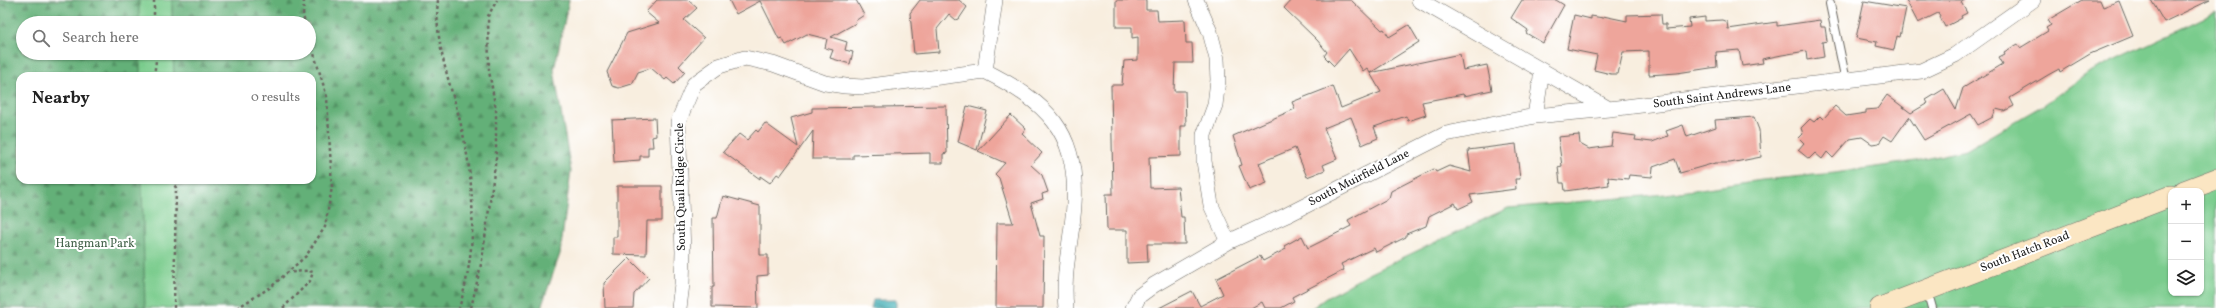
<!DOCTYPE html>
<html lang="en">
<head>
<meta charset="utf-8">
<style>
	:root { --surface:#fff; --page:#f6f6f6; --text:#222; --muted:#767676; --line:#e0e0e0 }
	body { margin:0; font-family:Vollkorn,serif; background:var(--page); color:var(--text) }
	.controls { position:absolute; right:12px; bottom:12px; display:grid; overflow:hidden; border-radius:8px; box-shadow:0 1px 3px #0004 }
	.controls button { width:36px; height:36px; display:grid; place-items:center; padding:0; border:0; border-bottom:1px solid var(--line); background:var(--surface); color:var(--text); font:20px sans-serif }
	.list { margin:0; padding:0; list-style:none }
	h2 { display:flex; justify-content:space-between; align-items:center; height:52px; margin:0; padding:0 16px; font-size:17px }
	h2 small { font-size:13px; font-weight:400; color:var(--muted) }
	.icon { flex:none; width:22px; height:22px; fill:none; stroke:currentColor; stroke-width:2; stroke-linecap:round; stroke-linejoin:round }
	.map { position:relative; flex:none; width:2216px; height:308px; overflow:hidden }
	.search { position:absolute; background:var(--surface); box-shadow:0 1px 3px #0004; left:16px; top:16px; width:300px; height:44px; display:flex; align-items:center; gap:10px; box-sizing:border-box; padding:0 14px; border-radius:22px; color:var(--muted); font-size:15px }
	.panel { position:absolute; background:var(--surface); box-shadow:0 1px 3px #0004; left:16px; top:72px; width:300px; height:112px; border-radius:12px }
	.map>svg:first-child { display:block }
</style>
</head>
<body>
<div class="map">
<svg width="2216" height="308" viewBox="0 0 2216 308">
	<defs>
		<pattern id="forest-firs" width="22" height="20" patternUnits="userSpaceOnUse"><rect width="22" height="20" fill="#63b078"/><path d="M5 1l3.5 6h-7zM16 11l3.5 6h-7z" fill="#518e62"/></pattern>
		<pattern id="water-ripples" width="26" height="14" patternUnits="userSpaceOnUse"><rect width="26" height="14" fill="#39abb2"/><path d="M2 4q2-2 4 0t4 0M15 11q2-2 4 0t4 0" fill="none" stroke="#2f8a90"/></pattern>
	</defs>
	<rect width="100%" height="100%" fill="#fff"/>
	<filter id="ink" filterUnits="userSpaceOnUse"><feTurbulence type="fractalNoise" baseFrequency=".025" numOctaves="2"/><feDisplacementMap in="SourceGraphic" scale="8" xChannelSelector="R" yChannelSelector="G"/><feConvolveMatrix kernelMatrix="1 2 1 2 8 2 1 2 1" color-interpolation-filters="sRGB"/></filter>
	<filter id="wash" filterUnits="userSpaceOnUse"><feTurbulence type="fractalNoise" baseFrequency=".012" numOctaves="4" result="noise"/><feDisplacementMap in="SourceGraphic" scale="16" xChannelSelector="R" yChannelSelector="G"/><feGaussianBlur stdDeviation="0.9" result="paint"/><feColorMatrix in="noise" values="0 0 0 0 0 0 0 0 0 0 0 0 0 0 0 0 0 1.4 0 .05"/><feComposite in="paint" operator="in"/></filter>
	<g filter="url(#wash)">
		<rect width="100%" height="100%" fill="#f8eedf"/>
		<path fill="#7acc8d" stroke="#4b7454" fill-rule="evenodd" d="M0,0H198L199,23H23V53H200V76H20V180H203L207,308H0Z
			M2216,12V308H1312L1326,298L1368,274L1508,208L1666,194L1762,180L1835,173L1916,161L1966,150L2045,104L2091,71ZM2171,191H2201V293H2171Z"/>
		<path fill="url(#forest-firs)" stroke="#40664a" d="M0,0H139V23H23V53H140V76H20V180H142L145,308H0Z
			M172,0H569L554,70L571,171L560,254L541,308H179L176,180H312V76H174L173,53H309V23H172Z"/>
		<path fill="url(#water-ripples)" stroke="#2a6467" d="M873,300H896V308H871Z"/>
		<g id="blocks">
			<path fill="#eea59b" d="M657,0H688L697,8L684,20L704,38L679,66L685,72L674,84L667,78L665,80L651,68L638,72L632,84L619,88L612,86L607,72L627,33L659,23L646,12Z
				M729,0H856L864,15L855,21L856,23L831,37L847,42L845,50L853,52L850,64L830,58L833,50L825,48L827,39L807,34L786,45L782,38L779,39L760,1L736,14Z
				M920,0H959L967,7L959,19L956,20L949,14L937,29L939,52L914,54L910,13Z
				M1116,0H1146V10H1157L1158,21L1185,20L1186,43H1192L1193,63H1175L1174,91H1185L1186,126H1181V156L1149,157L1150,188L1178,187L1181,217H1184L1185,244H1147L1148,262L1127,263V230H1107L1106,194H1113L1111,85H1122L1124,61L1138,60V37L1132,38V27H1116Z
				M1291,0H1351L1382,30L1384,29L1389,37L1409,25L1419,42L1370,73L1367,68L1363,71L1349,49L1334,66L1324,56L1327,52L1317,40L1284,8Z
				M1522,0H1556L1564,5L1543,43L1526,33L1528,30L1511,18Z
				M1906,0H1965L1961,2L1967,13L1961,16L1962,18L1945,27L1938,13L1918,23Z
				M2082,0H2100L2103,7L2119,1L2133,36L2090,54L2060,72L2059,69L2048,75L2010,98L2014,106L2004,111L1996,109L1993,117L1978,125L1971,114L1924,140L1909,117L1892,141L1884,136L1879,143L1872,144L1862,137L1850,139L1833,158L1827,152L1822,159L1815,153L1809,159L1798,150L1804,143L1799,138L1803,134L1801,128L1810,119L1814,122L1820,116L1823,119L1835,106L1846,116L1866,113V110L1877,109L1887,95L1911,113L1928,103L1926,100L1944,89L1956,110L1963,88L2003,64L1999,57L2005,54L2004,52L2018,44L2020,48L2048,31L2046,28L2051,25L2048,20Z
				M2151,0H2210L2164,22Z
				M1864,1L1906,8L1900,37L1897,36L1894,50L1876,46L1877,42L1856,38Z
				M1661,14L1662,24H1666V29L1690,27L1689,19L1705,17V21L1722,20L1727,22L1728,29L1777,22V26L1820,20L1821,27H1825L1827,41L1822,42L1824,57L1807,60L1806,51L1782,55L1762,59L1763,63L1742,66L1739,50L1716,52L1717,67L1677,73L1649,75V51L1623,52L1618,74H1611L1594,70L1597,55L1567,49L1574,15L1591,19V16L1603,18V16L1627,21V15Z
				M1460,54L1463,70L1487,65L1492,90L1464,96L1463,94L1422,102L1426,115L1408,121L1406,116L1374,127L1378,138L1362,145L1351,117L1324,128L1337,159L1323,165L1325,170L1307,177L1295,148L1259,163L1267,183L1249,190L1239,166L1242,165L1233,136L1295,109L1292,102L1333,86L1341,108L1381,92L1370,73Z
				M946,106L947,153L943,154V163H930V153L853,155V159H812L813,131L780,176L777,174L770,183L760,176V179L723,152L739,134L747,140L756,130L758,132L765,123L798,147L791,118L812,112V108Z
				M967,106L987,111L977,150L958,142Z
				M1011,115L1026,129L1022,134L1042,153L1031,165L1042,175L1048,192L1042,194L1043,199L1031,203L1040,236H1044L1043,308H996L997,223H1013L999,178L995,174L1005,163L978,151Z
				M1754,117L1759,130L1761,157L1730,163H1715L1680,173L1675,159L1653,167L1652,177L1629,175L1628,179L1608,177L1609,185L1565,191L1564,183H1560L1558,167L1562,166L1558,137L1579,135L1580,144L1589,149L1611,146L1613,133L1636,136L1635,140L1652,142L1668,136L1666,131L1683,125L1687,137L1716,127L1715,120Z
				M655,118L656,136L652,137L653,147H648V156H640V160L614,162L612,120Z
				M1516,144L1520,179H1515L1516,189L1470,195L1473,202L1458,209L1455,203L1429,216L1426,226L1406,234V237L1376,252L1374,248L1341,264L1344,270L1292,297L1294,301L1281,308H1265L1262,302L1251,308H1159L1192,291L1200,306L1223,294L1216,279L1260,256L1263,261L1286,249L1284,246L1302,236L1308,248L1322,241L1351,226L1348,220L1389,198L1391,191L1434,169L1436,172L1449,166L1471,172L1468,150Z
				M617,186H662V221H647L646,255L613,254V237H617Z
				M723,196L760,206V255H768V275L757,276L758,308L712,307V287H714L713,218H717Z
				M629,258L649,278L634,294L633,308H605L604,283Z"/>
		</g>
	</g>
	<g filter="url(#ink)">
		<use href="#blocks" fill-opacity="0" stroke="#696660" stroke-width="1"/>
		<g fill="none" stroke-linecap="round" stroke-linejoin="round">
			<g stroke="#696660" stroke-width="10">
				<path id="service" d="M1830,4L1846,81
					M1927,290L1932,308"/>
			</g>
			<g stroke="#696660" stroke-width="16">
				<path id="minor" d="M1196,0L1210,32L1217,59L1218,80L1215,105L1204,135V161L1211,205L1228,242
					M1419,0L1609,109L1921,71L1955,55L2033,0
					M985,71C1046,102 1079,131 1074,205C1072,240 1062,272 1066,308
					M985,71L995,0
					M1535,116L1542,71
					M679,308L682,284L683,252L678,122L694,84L719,66L745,58L773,64L825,83L845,86L863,87L985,71
					M1133,308L1139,296L1154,285L1228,242L1287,215L1446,134L1535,116L1609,109"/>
			</g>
			<g stroke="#696660" stroke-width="22">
				<path id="secondary" d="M2184,191L2216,179
					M1880,308L2171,196"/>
			</g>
			<path stroke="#696660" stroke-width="2.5" stroke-dasharray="3 3" stroke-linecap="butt" d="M154,0V23
				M304,0L303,16L305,23
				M438,0C434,38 448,78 458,113C475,178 479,244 459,308
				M154,76L157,53
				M172,180L176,188L174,308
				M237,308L271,287L306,256L325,227L332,187L327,97L309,37
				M283,308L310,281L313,272C303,269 298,273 288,272
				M471,308L482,260L496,158V110L489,71L488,16L497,0"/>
			<use href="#service" stroke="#fff" stroke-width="8"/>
			<use href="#minor" stroke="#fff" stroke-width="15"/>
			<use href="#secondary" stroke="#fbe6c3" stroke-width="21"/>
		</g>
	</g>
	<g text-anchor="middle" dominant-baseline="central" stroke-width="4" stroke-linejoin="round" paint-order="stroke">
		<g font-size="12" fill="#1c1c1c" stroke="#fff">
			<text transform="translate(1722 96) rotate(-7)">South Saint Andrews Lane</text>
			<text transform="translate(1359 178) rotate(-27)">South Muirfield Lane</text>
			<text transform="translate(681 187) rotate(-91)">South Quail Ridge Circle</text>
			<text transform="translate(2025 252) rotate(-21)">South Hatch Road</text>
		</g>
		<g font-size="12" fill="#426249" stroke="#fff">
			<text x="95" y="244">Hangman Park</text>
		</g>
	</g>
</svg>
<div class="controls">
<button>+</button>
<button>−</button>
<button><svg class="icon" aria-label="layers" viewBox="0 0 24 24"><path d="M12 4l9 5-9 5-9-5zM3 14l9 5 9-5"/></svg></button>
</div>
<div class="search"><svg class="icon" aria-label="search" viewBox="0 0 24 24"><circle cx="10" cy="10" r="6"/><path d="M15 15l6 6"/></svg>Search here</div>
<section class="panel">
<h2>Nearby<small>0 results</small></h2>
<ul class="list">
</ul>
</section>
</div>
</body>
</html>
